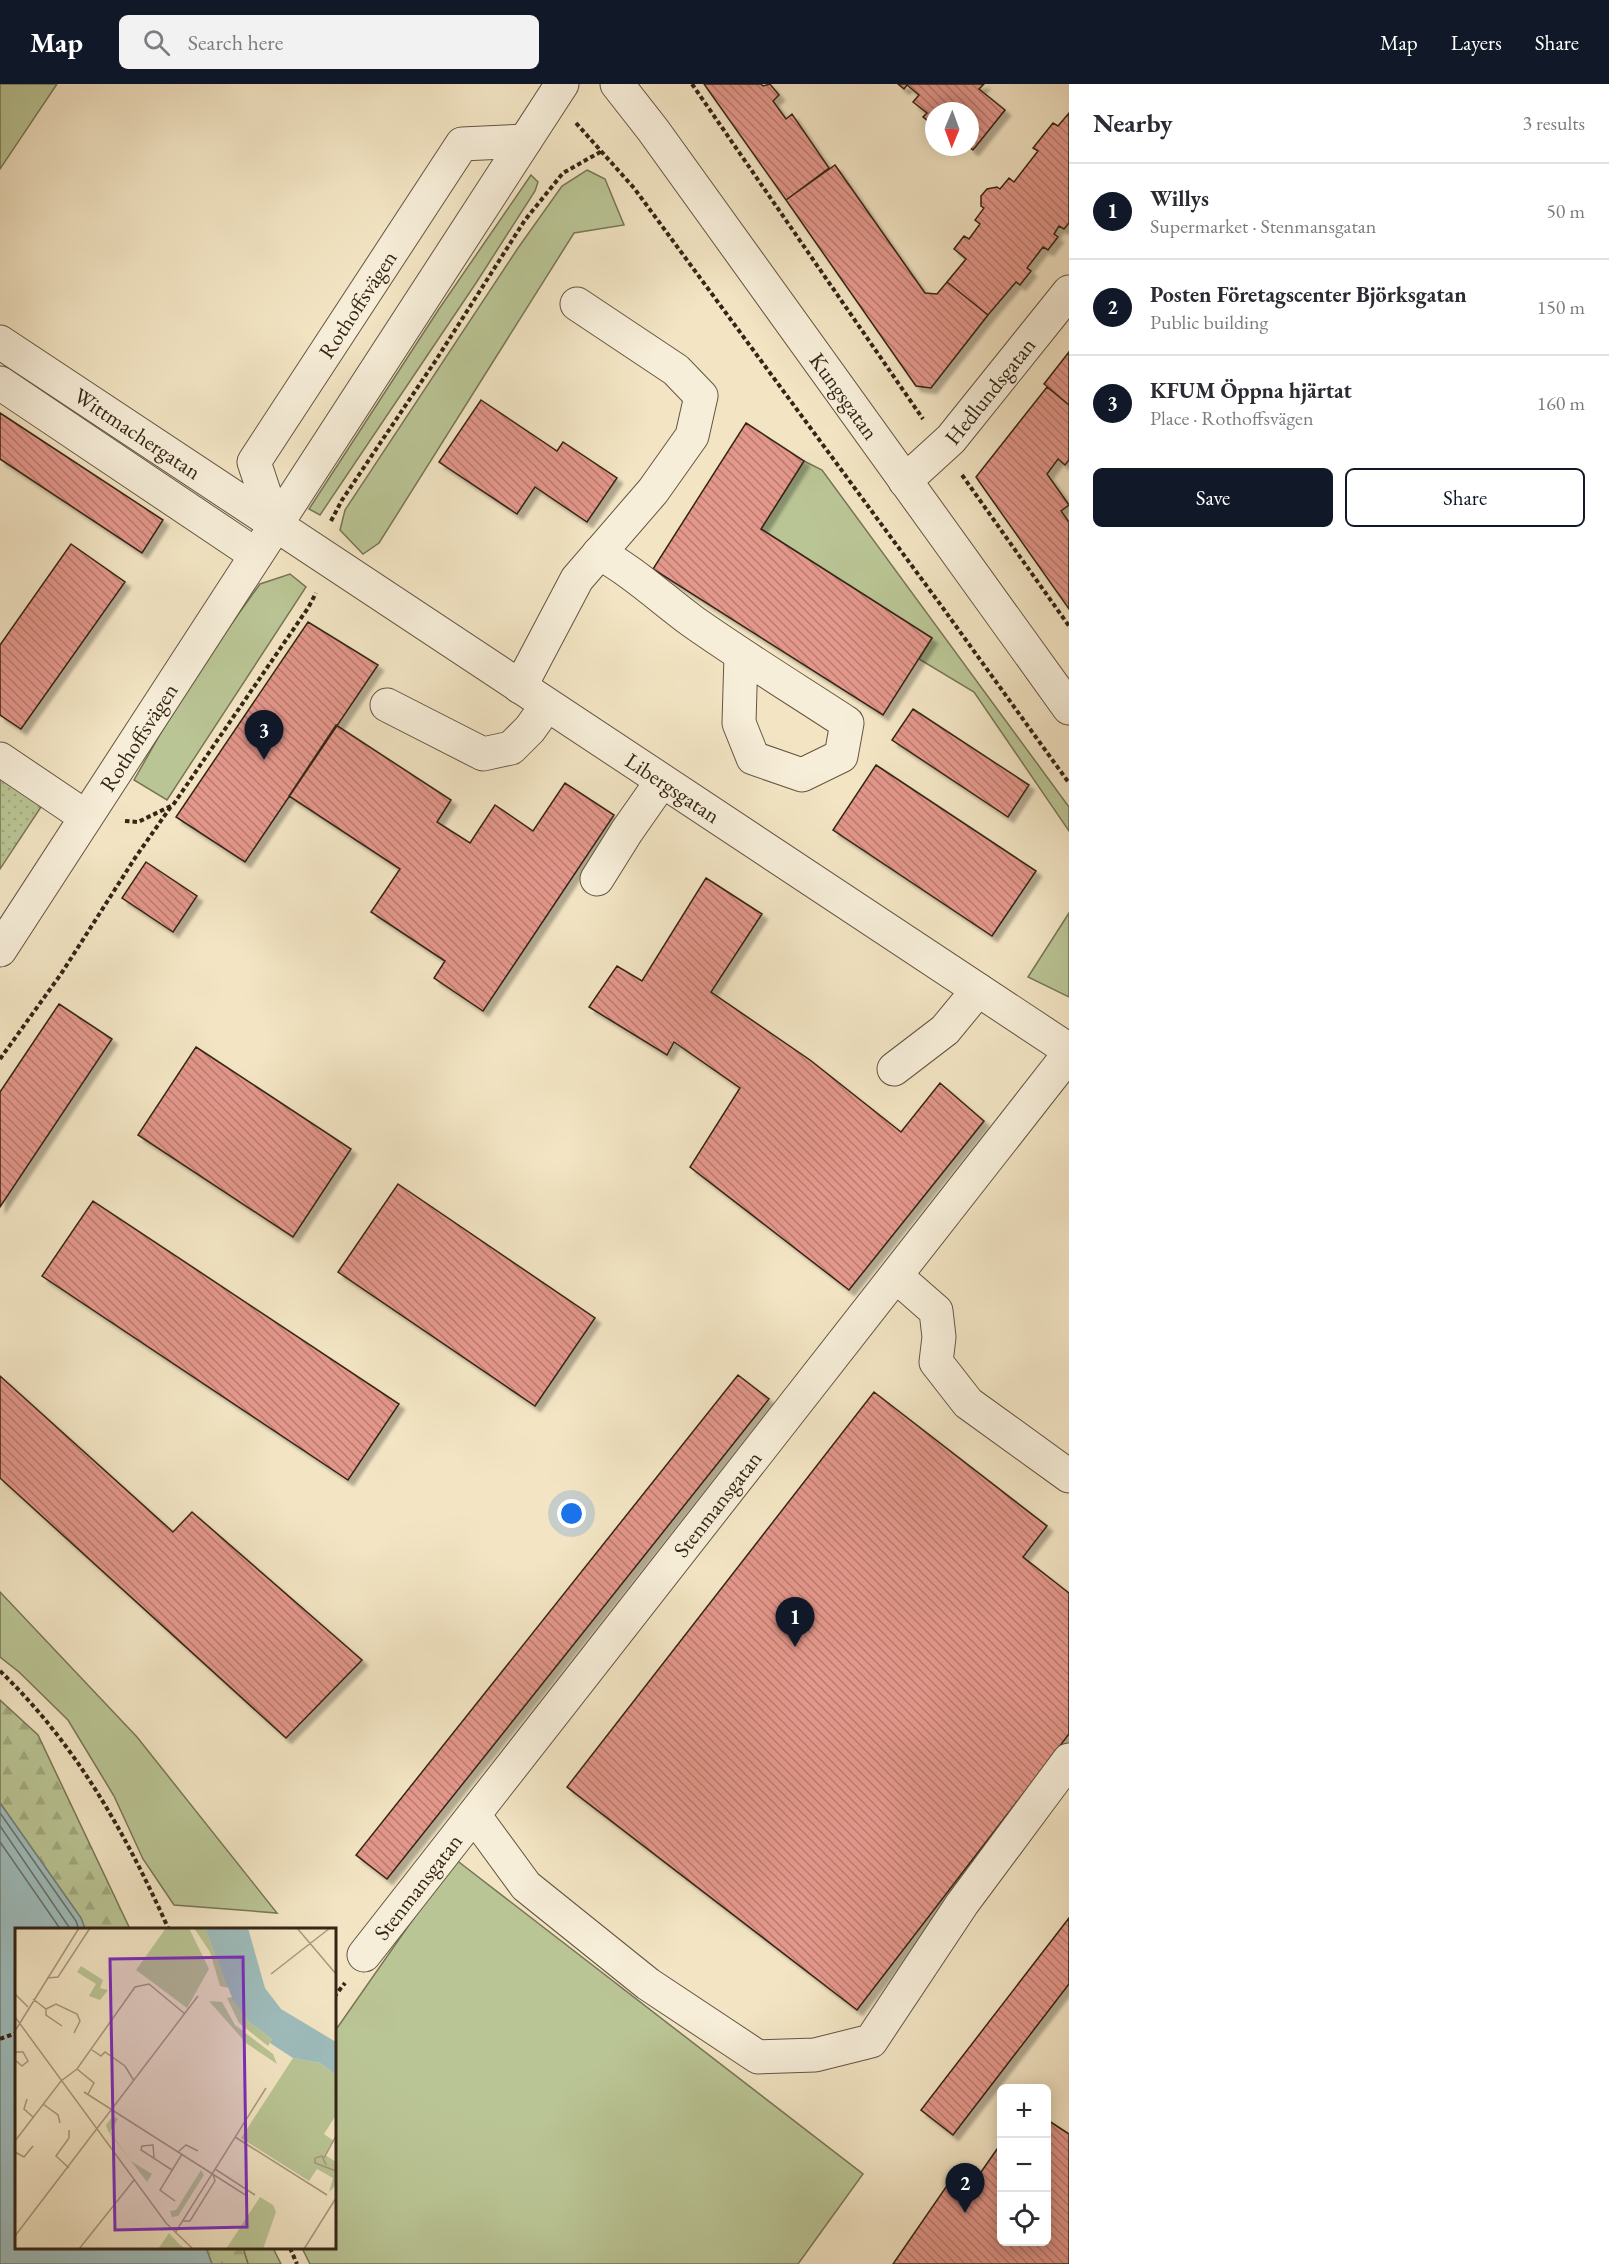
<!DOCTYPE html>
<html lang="en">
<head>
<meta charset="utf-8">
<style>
	:root { --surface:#fff; --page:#f2f2f3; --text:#2b2b33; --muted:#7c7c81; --line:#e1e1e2; --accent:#111827 }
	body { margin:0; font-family:"EB Garamond",serif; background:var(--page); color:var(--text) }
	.controls { position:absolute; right:18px; bottom:18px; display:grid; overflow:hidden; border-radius:9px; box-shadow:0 3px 15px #0003 }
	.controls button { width:54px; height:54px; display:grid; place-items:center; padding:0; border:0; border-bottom:2px solid var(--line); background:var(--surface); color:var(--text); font:30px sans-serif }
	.compass { position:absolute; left:925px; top:18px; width:54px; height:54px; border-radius:50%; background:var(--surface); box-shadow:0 3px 15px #0003; rotate:181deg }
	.you { position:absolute; left:572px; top:1430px; width:21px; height:21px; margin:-15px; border:4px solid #fff; border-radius:50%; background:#1a73e8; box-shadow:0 0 0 9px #1a73e833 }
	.badge { display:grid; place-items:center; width:39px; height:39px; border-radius:50%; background:var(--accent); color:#fff; font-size:20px; font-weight:700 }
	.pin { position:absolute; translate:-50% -50px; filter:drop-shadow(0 2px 3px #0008) }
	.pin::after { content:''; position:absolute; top:32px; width:21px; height:18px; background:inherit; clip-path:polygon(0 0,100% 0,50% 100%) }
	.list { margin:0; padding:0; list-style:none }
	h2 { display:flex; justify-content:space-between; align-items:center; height:78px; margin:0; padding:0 24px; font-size:26px }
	h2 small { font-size:20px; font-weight:400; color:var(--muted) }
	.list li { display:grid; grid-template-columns:39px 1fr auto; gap:18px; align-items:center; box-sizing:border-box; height:96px; padding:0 24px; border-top:2px solid var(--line) }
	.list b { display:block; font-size:22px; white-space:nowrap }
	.list p { margin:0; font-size:20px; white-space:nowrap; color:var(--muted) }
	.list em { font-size:20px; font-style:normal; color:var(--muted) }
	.actions { display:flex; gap:12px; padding:18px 24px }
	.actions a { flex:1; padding:14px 0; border:2px solid var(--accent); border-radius:9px; text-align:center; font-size:21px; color:var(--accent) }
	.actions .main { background:var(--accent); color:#fff }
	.icon { flex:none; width:33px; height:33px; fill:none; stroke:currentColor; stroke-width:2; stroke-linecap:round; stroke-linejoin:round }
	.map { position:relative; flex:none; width:1069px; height:2180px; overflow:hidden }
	header { display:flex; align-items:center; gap:36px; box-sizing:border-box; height:84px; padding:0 30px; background:var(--accent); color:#fff }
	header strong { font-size:28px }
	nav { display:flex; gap:33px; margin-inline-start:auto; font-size:21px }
	.search { width:420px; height:54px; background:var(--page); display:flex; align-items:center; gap:15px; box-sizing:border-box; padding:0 21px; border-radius:9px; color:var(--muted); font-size:22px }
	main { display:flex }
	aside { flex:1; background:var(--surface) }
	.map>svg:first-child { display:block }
</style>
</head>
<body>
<header>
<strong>Map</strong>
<div class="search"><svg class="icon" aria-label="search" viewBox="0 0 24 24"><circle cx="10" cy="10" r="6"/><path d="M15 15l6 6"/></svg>Search here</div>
<nav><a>Map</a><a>Layers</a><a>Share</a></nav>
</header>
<main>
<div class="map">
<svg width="1069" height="2180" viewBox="0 0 1069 2180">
	<defs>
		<pattern id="forest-firs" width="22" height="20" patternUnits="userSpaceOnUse" patternTransform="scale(1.5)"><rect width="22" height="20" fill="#bac595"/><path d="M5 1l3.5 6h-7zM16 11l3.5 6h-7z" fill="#a0a980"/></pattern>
		<pattern id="park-dots" width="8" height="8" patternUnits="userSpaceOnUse" patternTransform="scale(1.5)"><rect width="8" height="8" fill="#bac595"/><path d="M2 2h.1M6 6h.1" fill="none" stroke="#a0a980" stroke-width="1.8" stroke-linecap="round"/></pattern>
		<pattern id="building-back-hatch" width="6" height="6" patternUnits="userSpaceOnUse" patternTransform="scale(1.5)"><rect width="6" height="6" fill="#e4978b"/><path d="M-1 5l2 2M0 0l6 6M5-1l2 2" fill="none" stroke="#ba7b71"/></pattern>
		<filter id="shadow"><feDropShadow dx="5.5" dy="5.5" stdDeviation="1.5" flood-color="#0004"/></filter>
	</defs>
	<rect width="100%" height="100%" fill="#f3e5c4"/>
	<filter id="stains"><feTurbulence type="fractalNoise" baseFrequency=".00333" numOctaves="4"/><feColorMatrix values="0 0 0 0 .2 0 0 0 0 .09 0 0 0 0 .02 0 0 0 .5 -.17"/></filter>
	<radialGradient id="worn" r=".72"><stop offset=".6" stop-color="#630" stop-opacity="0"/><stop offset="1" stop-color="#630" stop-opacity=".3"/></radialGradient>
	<path fill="#bac595" stroke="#777556" stroke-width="1.5" d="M0,0H57L0,85Z
		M587,86L605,95L624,141L574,149L379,459L363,470L340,446L345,426L518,164L562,102Z
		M531,91L538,98L535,107L476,199L320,431L309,425L439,225Z
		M804,377L822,386L1069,723V747L974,608L919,575L932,554L761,445Z
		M290,490L306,503L167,716L134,696L191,596L260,500Z
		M1069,829V913L1028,893Z
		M0,1508L137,1653L277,1829L174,1821L143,1775L114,1712L68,1636L19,1588L0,1573Z
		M455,1775L863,2090L798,2180H310L302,2164H334L335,1947Z
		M243,2164H273L281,2180H248Z"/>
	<path fill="url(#forest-firs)" stroke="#777556" stroke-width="1.5" d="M0,1616L38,1651L130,1845H85L81,1834L0,1719Z
		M206,2164H243L248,2180H212Z"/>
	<path fill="url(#park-dots)" stroke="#777556" stroke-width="1.5" d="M0,692L43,720L0,785Z"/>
	<path fill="#9ebdbd" stroke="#74807a" stroke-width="1.5" d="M0,1719L81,1834L85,1845L16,1846V2164H206L212,2180H0Z"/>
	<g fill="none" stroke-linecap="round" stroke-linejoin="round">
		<path stroke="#69716a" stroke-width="1.5" d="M0,1729L76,1837L79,1846
			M0,1742L71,1846
			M0,1758L61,1846"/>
	</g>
	<path fill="url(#building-back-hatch)" stroke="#342516" stroke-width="1.5" filter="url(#shadow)" d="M704,0H761L763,2L770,0L779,11L773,17L786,35L792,30L829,84L786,116Z
		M898,0H984L979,5L1005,26L973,66L969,63L970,27H934V42L923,33L927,29L913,18L919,11L907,1L904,5Z
		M1069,29V139L1064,145L1059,142L1054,150L1058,153L1048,166L1043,163L1027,184L1031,187L1020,201L1016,198L988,231L947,198L966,175L954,165L964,152L969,155L980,140L975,136L984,124L981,122V112L987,105L997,103L1000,105L1009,94L1014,98L1038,67L1033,64L1053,39L1058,42Z
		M835,81L925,209L937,210L947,198L988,231L931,304L916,302L786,116Z
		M1069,268V321L1044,300Z
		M1047,303L1069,321V376L1065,381L1058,375L1047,390L1069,421L1061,427L1069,438V525L976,393Z
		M481,316L557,367L563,358L617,394L587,438L535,403L517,430L439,378Z
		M0,329L163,436L142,469L0,375Z
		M746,339L804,377L761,445L932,554L883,631L653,485Z
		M71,460L125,498L21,645L0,631V561Z
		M308,538L378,581L245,778L176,733Z
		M913,625L1029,701L1008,733L892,656Z
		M336,641L451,716L437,738L470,759L495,721L533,747L565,699L614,731L483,927L434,894L445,877L371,828L400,785L289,712Z
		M876,681L1036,787L992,852L833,746Z
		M146,778L197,812L173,848L122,814Z
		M706,794L762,830L711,908L810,976L901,1048L940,999L984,1037L849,1206L690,1083L740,1004L674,958L667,971L589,923L617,882L642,897Z
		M59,920L112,955L0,1123V1008Z
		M196,963L351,1065L293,1153L138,1051Z
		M398,1100L595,1234L535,1322L338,1188Z
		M93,1117L399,1320L348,1396L42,1192Z
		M738,1291L769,1315L387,1795L356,1771Z
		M0,1292L173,1448L192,1428L362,1576L286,1654L0,1394Z
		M874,1308L1047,1442L1023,1473L1069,1509V1650L857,1926L567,1703Z
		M1069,1834V1900L953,2051L921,2026Z
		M1046,2035L1069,2050V2180H893L955,2090L972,2101L1002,2058V2158H1046Z"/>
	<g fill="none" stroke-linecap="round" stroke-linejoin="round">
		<g stroke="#645542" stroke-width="35">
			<g id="minor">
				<path id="s1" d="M617,0L653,46L1069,624"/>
				<path id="s2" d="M0,258L1069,966"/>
				<path d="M0,299L256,471"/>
				<path id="s3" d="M905,397L951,355L1069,208"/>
				<path id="s4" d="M275,441L254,378L462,60L525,57"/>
				<path d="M599,469C632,487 661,514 692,537C743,573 795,605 847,639L841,672L802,691L753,674L739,639L741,571"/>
				<path d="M520,603L577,495L653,407L692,352L701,312L676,286L577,220"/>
				<path d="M387,621L483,670L511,664L530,645L547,621"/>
				<path d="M0,675L86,733"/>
				<path d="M597,795L627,747L662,697"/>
				<path id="s5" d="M0,866L562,0"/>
				<path d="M894,985L945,946L978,906"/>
				<path d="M896,1192L936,1227L939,1253L936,1278L968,1319L1069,1392"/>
				<path d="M474,1731L526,1802L648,1900L758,1973L815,1971L871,1957L962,1820L1069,1676"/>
				<path id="s6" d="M364,1871L1069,970"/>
			</g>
		</g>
		<path stroke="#342516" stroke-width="4" stroke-dasharray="4.5 3" stroke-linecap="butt" d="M692,0L923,335
			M576,39L634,104L940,520L1069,699
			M962,391L1069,542
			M331,437L342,416L436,276L525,136L563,89L602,67
			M125,737L138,738L173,721L308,524L316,509
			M0,975L61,890L135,774L172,721
			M0,1587C76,1660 126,1750 169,1846
			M334,1913L345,1899
			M0,1955L16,1949
			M290,2164L297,2180"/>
		<use href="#minor" stroke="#f7eed9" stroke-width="33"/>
	</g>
	<g text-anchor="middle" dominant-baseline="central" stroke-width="4.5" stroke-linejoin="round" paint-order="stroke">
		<g font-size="22" fill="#342516" stroke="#f7eed9">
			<text stroke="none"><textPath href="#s4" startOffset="255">Rothoffsvägen</textPath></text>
			<text stroke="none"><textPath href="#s3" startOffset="124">Hedlundsgatan</textPath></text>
			<text stroke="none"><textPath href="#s1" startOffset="386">Kungsgatan</textPath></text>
			<text stroke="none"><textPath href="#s2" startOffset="165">Wittmachergatan</textPath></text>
			<text stroke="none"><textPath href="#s5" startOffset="254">Rothoffsvägen</textPath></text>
			<text stroke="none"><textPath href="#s2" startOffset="807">Libergsgatan</textPath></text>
			<text stroke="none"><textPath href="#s6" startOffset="573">Stenmansgatan</textPath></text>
			<text stroke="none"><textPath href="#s6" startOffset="87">Stenmansgatan</textPath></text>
		</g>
	</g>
	<g transform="translate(15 1844)">
		<rect width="321" height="321" fill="#f3e5c4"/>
		<path d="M151,0H174L194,41L172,80L121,42ZM66,38L88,52L85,60L93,62L85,72L74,68L81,56L62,44ZM194,73L207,74L220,97L258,126L262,136L231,115ZM98,188L103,191L95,204L116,233L137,246L132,254L93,203L91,197ZM186,242L189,247L163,288L157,289L155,283L161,282ZM245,269L258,277L261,284L248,321H211Z" fill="#bac595"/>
		<path d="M179,0H190L214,60L205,58L195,24ZM217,69L234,94L257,111L253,118L224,95L212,70Z" fill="#bac595"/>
		<path d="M278,130L305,135L321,147V187L309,206L319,213L310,227L321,234V257L314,264L318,250L302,241L294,253L226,210ZM154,305L165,317L171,321H143Z" fill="#bac595"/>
		<path d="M190,0H233L250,60L266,81L321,114V147L305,135L278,130L255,115L257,111L234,94L218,72Z" fill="#9ebdbd"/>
		<path fill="none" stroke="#a7987e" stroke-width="1.5" d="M282,0L321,46M256,46L315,0M32,50L43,49L75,0M0,66L13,79M18,71L31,81L41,76L62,86L65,93L59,105M31,81V87L47,98M0,89L151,295L178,321M0,103L64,0M77,122L86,128L90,124L110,138L119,153M0,124H8L13,133L7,138L0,132M62,141L79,155L73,166M69,164L232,268M12,171L9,181L18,189M28,176L43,187L45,195M54,202V210L41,228L54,240M220,209L312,267M0,213L46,153L62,141L120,59L134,56L170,86M0,224L9,229L18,218M163,224L171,217L183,223M139,230L138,217L127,218L126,222L157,242M309,230L321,208M311,237L307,228L300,230V235L321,243M200,241L240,267M160,273L145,262L167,226M167,293H175L200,253L198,246M160,305L251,160M0,308L183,68M64,321L119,252M289,321L321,270"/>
		<path fill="#7b2cbf" fill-opacity="0.15" stroke="#7b2cbf" stroke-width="3" d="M228,29L232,299L100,302L95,31Z"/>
		<rect width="321" height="321" fill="none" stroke="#342516" stroke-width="3"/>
	</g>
	<rect width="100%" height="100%" filter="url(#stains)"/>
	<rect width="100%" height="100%" fill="url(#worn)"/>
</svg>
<div class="controls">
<button>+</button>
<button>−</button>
<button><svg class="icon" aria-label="locate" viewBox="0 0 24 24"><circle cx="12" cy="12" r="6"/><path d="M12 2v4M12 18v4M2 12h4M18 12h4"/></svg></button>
</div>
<svg class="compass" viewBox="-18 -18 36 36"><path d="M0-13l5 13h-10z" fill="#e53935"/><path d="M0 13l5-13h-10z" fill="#7c7c81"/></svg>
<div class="you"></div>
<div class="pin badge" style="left:795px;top:1563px">1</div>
<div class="pin badge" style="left:965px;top:2129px">2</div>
<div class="pin badge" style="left:264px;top:676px">3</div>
</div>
<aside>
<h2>Nearby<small>3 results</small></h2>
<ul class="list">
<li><span class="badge">1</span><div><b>Willys</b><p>Supermarket · Stenmansgatan</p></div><em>50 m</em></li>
<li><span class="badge">2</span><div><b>Posten Företagscenter Björksgatan</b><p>Public building</p></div><em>150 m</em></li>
<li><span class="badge">3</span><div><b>KFUM Öppna hjärtat</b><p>Place · Rothoffsvägen</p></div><em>160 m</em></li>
</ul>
<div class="actions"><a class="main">Save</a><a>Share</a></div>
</aside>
</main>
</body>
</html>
